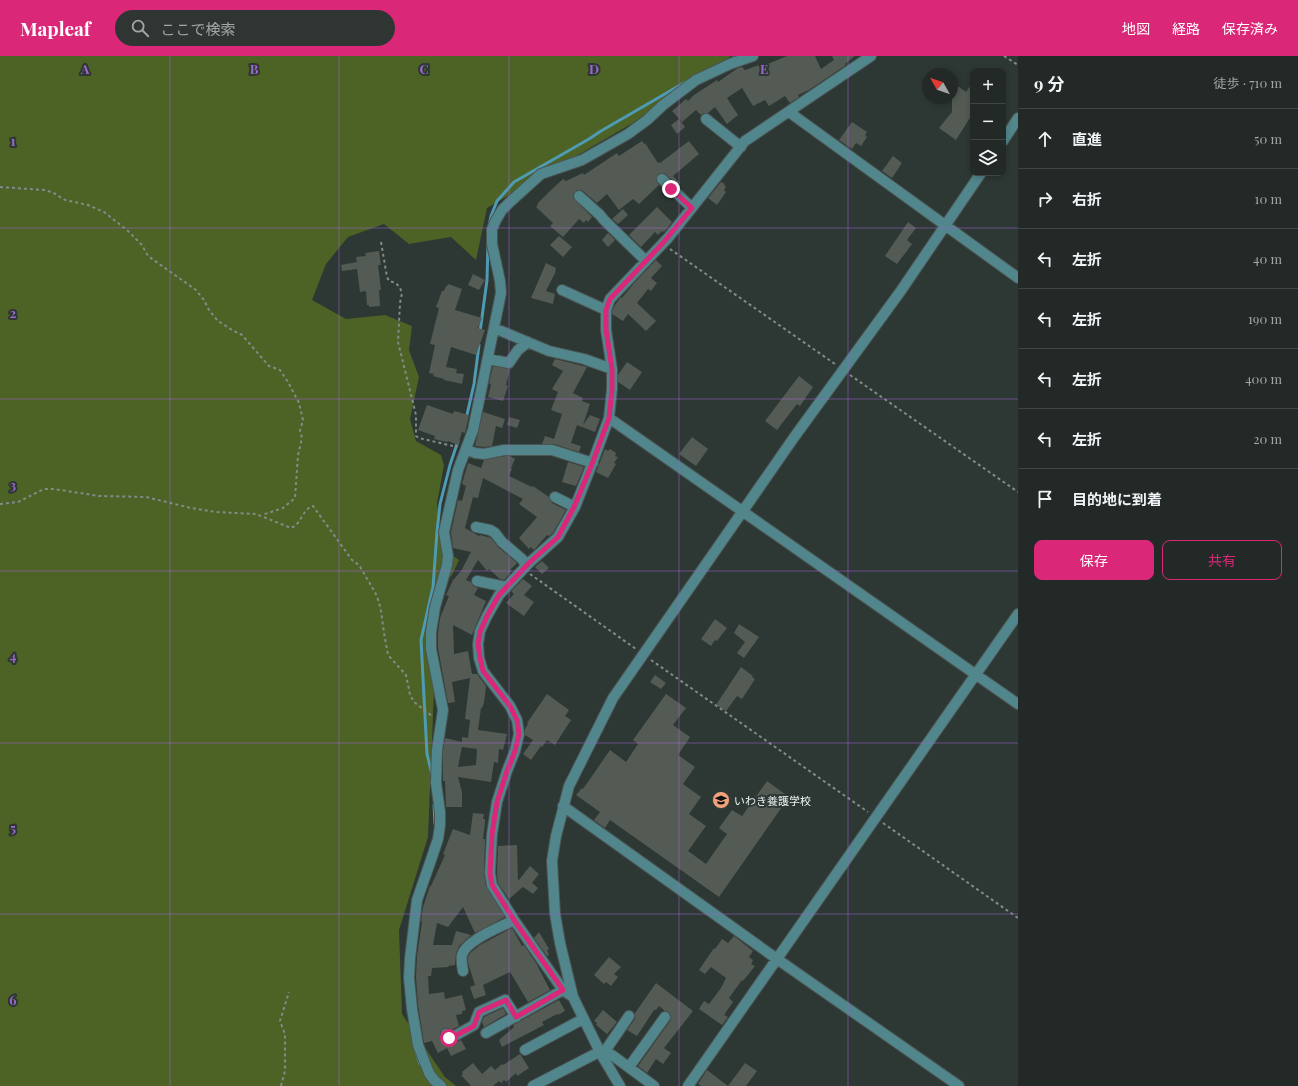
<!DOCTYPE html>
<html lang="ja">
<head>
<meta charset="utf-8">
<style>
	:root { --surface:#222927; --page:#2e3533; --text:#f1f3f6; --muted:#a2a6a7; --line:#3f4544; --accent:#db2777 }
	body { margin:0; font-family:"Playfair Display","Noto Sans JP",serif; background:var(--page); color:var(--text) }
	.controls { position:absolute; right:12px; top:12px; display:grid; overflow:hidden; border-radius:8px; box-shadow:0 2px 6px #0003 }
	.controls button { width:36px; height:36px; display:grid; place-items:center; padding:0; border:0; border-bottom:1px solid var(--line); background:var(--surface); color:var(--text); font:20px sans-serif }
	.compass { position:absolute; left:922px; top:12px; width:36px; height:36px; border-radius:50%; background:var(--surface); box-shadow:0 2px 6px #0003; rotate:310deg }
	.stop { position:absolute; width:12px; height:12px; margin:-9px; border:3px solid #db2777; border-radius:50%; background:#fff }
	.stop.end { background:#db2777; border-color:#fff; box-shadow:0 1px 4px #0008 }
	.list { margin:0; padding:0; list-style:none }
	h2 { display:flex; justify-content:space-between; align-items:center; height:52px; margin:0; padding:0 16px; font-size:17px }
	h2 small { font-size:13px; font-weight:400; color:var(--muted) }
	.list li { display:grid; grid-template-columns:26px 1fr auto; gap:12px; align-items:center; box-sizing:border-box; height:60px; padding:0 16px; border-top:1px solid var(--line) }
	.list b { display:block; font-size:15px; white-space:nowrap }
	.list em { font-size:13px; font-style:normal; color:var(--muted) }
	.actions { display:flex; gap:8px; padding:12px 16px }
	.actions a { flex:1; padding:9px 0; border:1px solid var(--accent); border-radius:8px; text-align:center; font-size:14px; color:var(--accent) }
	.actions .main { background:var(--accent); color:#fff }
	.icon { flex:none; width:22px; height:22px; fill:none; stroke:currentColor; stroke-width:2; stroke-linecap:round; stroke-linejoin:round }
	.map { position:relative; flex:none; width:1018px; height:1030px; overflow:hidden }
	header { display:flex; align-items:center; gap:24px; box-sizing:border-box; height:56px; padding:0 20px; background:var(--accent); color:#fff }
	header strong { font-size:19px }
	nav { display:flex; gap:22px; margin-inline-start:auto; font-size:14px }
	.search { width:280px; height:36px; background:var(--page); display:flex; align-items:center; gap:10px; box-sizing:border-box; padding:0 14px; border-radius:22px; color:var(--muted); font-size:15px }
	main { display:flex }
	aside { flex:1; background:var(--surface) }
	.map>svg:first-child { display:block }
</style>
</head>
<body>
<header>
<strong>Mapleaf</strong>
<div class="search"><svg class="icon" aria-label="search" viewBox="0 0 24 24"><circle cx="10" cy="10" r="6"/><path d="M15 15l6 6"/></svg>ここで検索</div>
<nav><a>地図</a><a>経路</a><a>保存済み</a></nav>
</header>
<main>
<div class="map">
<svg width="1018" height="1030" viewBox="0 0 1018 1030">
	<rect width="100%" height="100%" fill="#2d3734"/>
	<path fill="#4d6225" d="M0,0H731L631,68L487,152L476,204L451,181L409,188L384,168L348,181L326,208L312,244L346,263L385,259L412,270L409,294L419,321L410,363L416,385L441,399L444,409L437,447L442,492L459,504L451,521L440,516L433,548L434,635L428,781L399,874L402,958L445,1021L456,1030H0Z"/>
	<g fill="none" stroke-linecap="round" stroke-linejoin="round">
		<path stroke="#4f9bb4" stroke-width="3" d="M731,3L737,0
			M489,170L491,160L497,145L514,126L589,83L601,75L689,24
			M480,276L487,224L488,188
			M466,363L474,328L479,289
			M432,718L427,698L421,584L433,531L437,476L440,448L450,409L458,385
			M434,749L435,768
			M416,996L420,1008"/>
	</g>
	<path fill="#545b55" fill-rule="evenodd" d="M787,0H815L821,13L834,4L832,0H855L845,8L846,9L809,34L798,39L799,41L790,47L785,40L769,50L765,44L753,50L742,32L727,42L738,59L727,68L715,51L708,57H704L701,59L696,54L682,66L672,55L686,43L688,45L694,39L717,24L718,26L738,12L742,11L745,14L762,8L763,10Z
		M952,26L966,36L973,26V57L956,84L939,72L952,56Z
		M679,63L685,71L677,78L671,69Z
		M852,66L867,76L865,79L867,81L861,90L856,87L852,93L839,84Z
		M642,85L644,88L645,87L658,107L659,106L660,107L689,85L699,98L673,120L680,127L678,129L664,117L658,118L656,124L659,129L639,148L633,143L619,154L607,138L597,147L583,135L577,134L573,138V142L592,161L588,166L586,164L584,167L579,163L563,181L550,170L553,167L536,151L538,149L537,148L550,135L563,123L566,125L583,117L584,119L617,97L619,100Z
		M893,100L902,107L892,122L882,115Z
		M721,126L725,128L724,129L726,131L724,134L726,136L717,149L708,142Z
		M657,151L672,166L664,176L662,175L658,179L655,176L641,191L629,179Z
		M623,153L628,159L618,168L612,163Z
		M908,166L916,172L907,184L912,188L897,208L885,200Z
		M608,177L615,184L608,191L602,184Z
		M559,180L572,191L563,201L550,189Z
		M379,195L381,209H378L381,234H379L380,250L369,251V249H367L366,235L360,236L357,213L342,215L341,209L357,206L356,201L366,200L365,197Z
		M656,204L662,210L651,222L657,227L651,235L648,233L637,247L656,265L646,275L628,258L623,265L612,258V255L615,249L621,241L622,242L634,227Z
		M546,207L556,212L555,215H556L546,235L555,238L553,248L531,242Z
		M473,218L485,224L479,234L468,229Z
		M448,228L462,233L455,254L482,262L478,272L485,274L476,299L451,291L446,311L457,313L456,317L464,318L462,328L444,324V323L433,320L434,318L429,317L435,289L430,288L439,252L436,251L442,235H444L446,230H447Z
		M555,303L587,311L573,337L583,342L582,345L590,348L583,369L590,359L600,363L595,376L577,369L571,387L581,390L579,396L554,388H542L545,380L554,383L562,358L551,354L558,336L552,333L563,315L552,309Z
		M627,306L642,316L630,334L618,326V319Z
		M493,310L510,313L506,329L508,330L503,345L488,341L491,329L489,327Z
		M799,320L813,331L800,350L797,348L777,374L765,365Z
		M427,349L453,358L454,355L469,359L465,377L462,376L458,389L448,385L447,386L434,383L435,380L418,374Z
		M483,356L505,363L502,372L496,370L492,390L484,391L475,390Z
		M509,361L520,364L517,372L507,369Z
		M692,381L708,393L696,410L679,398Z
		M605,393L608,395L610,393L616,397L615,400L618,401L614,407L616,408L608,422L596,416Z
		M505,400H510L515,403L511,412L512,413L509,420L532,431L533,430L549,441L552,447L566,454L553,477L549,480L547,479L534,494L531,491L529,493L519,482L537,461L519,448L523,443L483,422L478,442L473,441L465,472L479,480L480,479L491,482L498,491L517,507L510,514L512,515L504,524L500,523L489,513L487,515L478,504L466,524L471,526L473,530L478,532L474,539L486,545L472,579L453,569L454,598L468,595L472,618H477L486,630L484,647L482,652H481L478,674L507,678L503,694L499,693L498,707L494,706L491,726L458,721L462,736V751H446L445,725H443V695L445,682L462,686V681L468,682L470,664L465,663L470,622L452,626L455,646L448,647L438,592V577L440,562L449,540L446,539L453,524L461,515L471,496L453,492L451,476L458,444L462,445L466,430L462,428L468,407L481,412L484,404ZM462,691L477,693L476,709L458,711Z
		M568,406L584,411L576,430L562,426Z
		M542,505L549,512L542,518L535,511Z
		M523,523L532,530L524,539L534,546L524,560L506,547L514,538L511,535Z
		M715,563L727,572L717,585L715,584L711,590L701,583Z
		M739,568L759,581L744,602L737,597L745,586L734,577Z
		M741,611L753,620L752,621L755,623L742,643L737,640L726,655L716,649Z
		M655,619L666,627L661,633L650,626Z
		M547,638L569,654L565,660L571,664L555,689L547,684L542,691L541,690L531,704L523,698L533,684L525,679V673L528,668L527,667Z
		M666,638L686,652L673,669L690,681L678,699L695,711L683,728L701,741L689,758L706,770L688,795L706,808L727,778L719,772L732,754L742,760L767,725L789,741L719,841L610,764L605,772L594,764L600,756L576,739L582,732L583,733L610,694L626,706L638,688L633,684Z
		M473,757L484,758L483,763H485V767L483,783H485L484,817L486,830L505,861L475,877L463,851L448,871L437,867L433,889H452L456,875L471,879L459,890L456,898L455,909L448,910L449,911L432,912L431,920H428L429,938L444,936L445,943L462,939L466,954L462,955V958L456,959L459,970L451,974L448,972H444L440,976V980L446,987L452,988L461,984L466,993L451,1000L447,992L438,997L432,985L424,987L418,949L416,922L417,900L422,866L421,865L423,851L430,830H431L445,799L443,798L453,773L470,779Z
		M517,789L518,825L530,810L539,818L532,827L538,832L533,838L523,831L509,843L498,827L497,817L498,790Z
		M512,872L522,890L524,889L536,907L550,934L528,946L510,916L483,929L486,939L474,943L470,931L475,929L468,907V901L470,897L480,889Z
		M539,876L549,893L547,894L549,899L547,900L534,882Z
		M734,880L753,895L749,901L753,904L751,908L755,910L743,925L742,924L729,942L733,946L724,959L728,961L722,969L699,953L704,945L709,948L721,932L726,922L711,911L705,918L699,914L714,892L715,893L722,883L728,887Z
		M609,901L621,911L614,918L618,921L611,930L606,926L604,928L594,919Z
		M656,927L693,955L664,992L671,997L663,1008L656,1003L647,1017L638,1010L670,965L671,959L668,956L665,955L659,950L656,954H654L637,980L627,974L635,963V957Z
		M559,944L565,955L558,959L557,958L542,966L544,969L502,991L499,984L514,971L513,969Z
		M503,952L506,958L484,971L482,966L484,961Z
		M603,954L617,966L607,978L596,969L597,967L594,965Z
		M520,998L529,1012L517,1020L516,1017L506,1026L504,1024L501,1027L499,1025L493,1030H471L461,1019L463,1018L462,1016L473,1007L482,1018L491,1010L495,1014L502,1008L503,1009Z
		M745,1007L757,1015L746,1030H701L698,1028L707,1014L728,1030Z"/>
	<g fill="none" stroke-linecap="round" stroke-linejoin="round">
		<g stroke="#4c5552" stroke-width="12">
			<path id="minor" d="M789,56L1018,222
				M706,63L741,91
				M1003,85L1018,62
				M662,123L692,152
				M579,140L600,159L604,164L646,205
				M562,234L606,254
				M494,272L549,295L584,303L612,313
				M488,303L509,307L518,294L528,286
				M609,362L1018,648
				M466,393L475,397L484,398L504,394H552L593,407
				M555,441L575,451
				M476,471L490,474L495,477L502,486L522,503L526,509
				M477,525L506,531
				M563,750L777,903L959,1030
				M463,915C462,910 461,905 462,899C466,884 501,871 514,864
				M573,941L563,934L514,864L492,829L490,817L492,778L497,746L507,715L515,695L519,678L517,664L510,650L483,615L479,602L478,588L480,575L487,560L499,539L529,507L558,481L575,451L592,408L609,362L612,333V313L606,274V254L610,243L668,182L745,85L871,0
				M486,977L563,934
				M446,978L449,981L451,982L474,969L479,956L505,944L516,961
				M525,994L583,963
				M601,998L612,999L654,1030
				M603,998L629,960
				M629,1011L665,961
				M441,1030L434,1024L429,1017L418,989L412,953L409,922L410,902L417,844L432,801L438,783L440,769V756L436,727L437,694L443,654L431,593V576L435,551L447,509L448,500L444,476L458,414L473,374L499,247L501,237L500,225L492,188V173L496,164L502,154L510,146L541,118L582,104L628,78L647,64L663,49L696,24L730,8L753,0
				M533,1030L599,996
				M620,1030L601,998L573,941L560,887L555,858L552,805L556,780L569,730L613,642L795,380L900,236L981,117
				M688,1030L1018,558"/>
		</g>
		<path stroke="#828b89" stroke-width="2" stroke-dasharray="3 3" stroke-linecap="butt" d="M1004,0L1018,9
			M0,131L44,134L52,136L65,144L88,149L104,156L127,174L142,189L148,200L196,234L204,244L209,254L218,265L232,274L242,279L269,310L280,314L288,326L299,347L303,364L300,375L302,382L298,399L295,442L283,452L262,459
			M381,186L387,221L389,225L396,227L400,232L402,237L400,247L398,286L416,359V380L419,382L457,391
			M670,193L835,308
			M850,319L1018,436
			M0,448L18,446L44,433H54L99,440L146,441L191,452L216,456L256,458L291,472C302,468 302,453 313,450L352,504L359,509L375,536L379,546L381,555L384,577L388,599L406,619L410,639L414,646L432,660
			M530,518L636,593
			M651,604L868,756
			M883,767L1018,862
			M281,1030L285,1015V978L280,965L289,936"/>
		<use href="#minor" stroke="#51868c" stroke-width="10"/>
	</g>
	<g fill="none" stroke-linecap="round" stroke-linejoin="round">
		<path stroke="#db2777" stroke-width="5" d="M449,982H451L474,970L479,956L506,944L516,961L563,934L514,864L492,829L490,817L492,778L497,746L507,715L515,695L519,678L517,664L510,650L483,615L480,602L478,588L480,576L487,560L499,539L529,507L558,481L574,451L592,408L609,362L612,333V313L606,274V254L610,243L662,188L692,152L671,133"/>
	</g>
	<path fill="none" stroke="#9d68ce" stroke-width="1" stroke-opacity="0.55" d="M170,0V1030M339,0V1030M509,0V1030M679,0V1030M848,0V1030M0,172H1018M0,343H1018M0,515H1018M0,687H1018M0,858H1018"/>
	<defs>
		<g id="school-disc" transform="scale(0.9)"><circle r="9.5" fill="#f1a27b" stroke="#2d3734"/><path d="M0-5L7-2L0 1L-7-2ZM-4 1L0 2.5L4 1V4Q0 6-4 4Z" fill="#111"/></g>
	</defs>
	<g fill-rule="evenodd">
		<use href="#school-disc" x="721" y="744"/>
	</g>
	<g text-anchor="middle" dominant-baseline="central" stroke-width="4" stroke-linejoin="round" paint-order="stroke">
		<g font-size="11" fill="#edf3f2" stroke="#2d3734" text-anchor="start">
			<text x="734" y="744">いわき養護学校</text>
		</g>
	</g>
	<g font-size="13" text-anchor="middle" font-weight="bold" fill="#9d68ce" stroke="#2d3734" stroke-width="4" stroke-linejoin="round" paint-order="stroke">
		<text x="85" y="18">A</text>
		<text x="254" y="18">B</text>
		<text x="424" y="18">C</text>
		<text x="594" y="18">D</text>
		<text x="764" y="18">E</text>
		<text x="13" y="90">1</text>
		<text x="13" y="262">2</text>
		<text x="13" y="434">3</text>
		<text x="13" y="605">4</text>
		<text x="13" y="777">5</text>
		<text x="13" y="949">6</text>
	</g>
</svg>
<div class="controls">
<button>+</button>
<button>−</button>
<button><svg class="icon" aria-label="layers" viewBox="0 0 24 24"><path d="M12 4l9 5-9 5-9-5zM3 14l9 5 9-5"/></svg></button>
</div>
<svg class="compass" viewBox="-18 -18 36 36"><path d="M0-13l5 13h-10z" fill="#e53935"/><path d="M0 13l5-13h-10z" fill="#a2a6a7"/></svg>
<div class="stop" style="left:449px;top:982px"></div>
<div class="stop end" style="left:671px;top:133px"></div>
</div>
<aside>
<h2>9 分<small>徒歩 · 710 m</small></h2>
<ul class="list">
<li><svg class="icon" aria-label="ahead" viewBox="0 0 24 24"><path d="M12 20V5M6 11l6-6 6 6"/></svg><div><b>直進</b></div><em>50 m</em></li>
<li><svg class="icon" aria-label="right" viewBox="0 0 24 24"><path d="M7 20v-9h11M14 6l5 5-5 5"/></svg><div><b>右折</b></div><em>10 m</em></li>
<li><svg class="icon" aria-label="left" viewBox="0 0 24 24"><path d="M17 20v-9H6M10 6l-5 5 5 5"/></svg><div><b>左折</b></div><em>40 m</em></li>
<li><svg class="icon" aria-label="left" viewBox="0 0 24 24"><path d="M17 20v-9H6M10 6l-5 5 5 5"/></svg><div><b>左折</b></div><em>190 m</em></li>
<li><svg class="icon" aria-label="left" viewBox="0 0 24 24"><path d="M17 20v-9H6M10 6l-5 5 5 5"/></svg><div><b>左折</b></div><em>400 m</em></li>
<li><svg class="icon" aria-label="left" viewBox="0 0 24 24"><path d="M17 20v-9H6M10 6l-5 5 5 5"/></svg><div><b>左折</b></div><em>20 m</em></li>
<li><svg class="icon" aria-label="arrive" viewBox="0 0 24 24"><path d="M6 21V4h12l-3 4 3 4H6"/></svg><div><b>目的地に到着</b></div></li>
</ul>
<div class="actions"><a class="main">保存</a><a>共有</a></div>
</aside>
</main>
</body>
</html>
